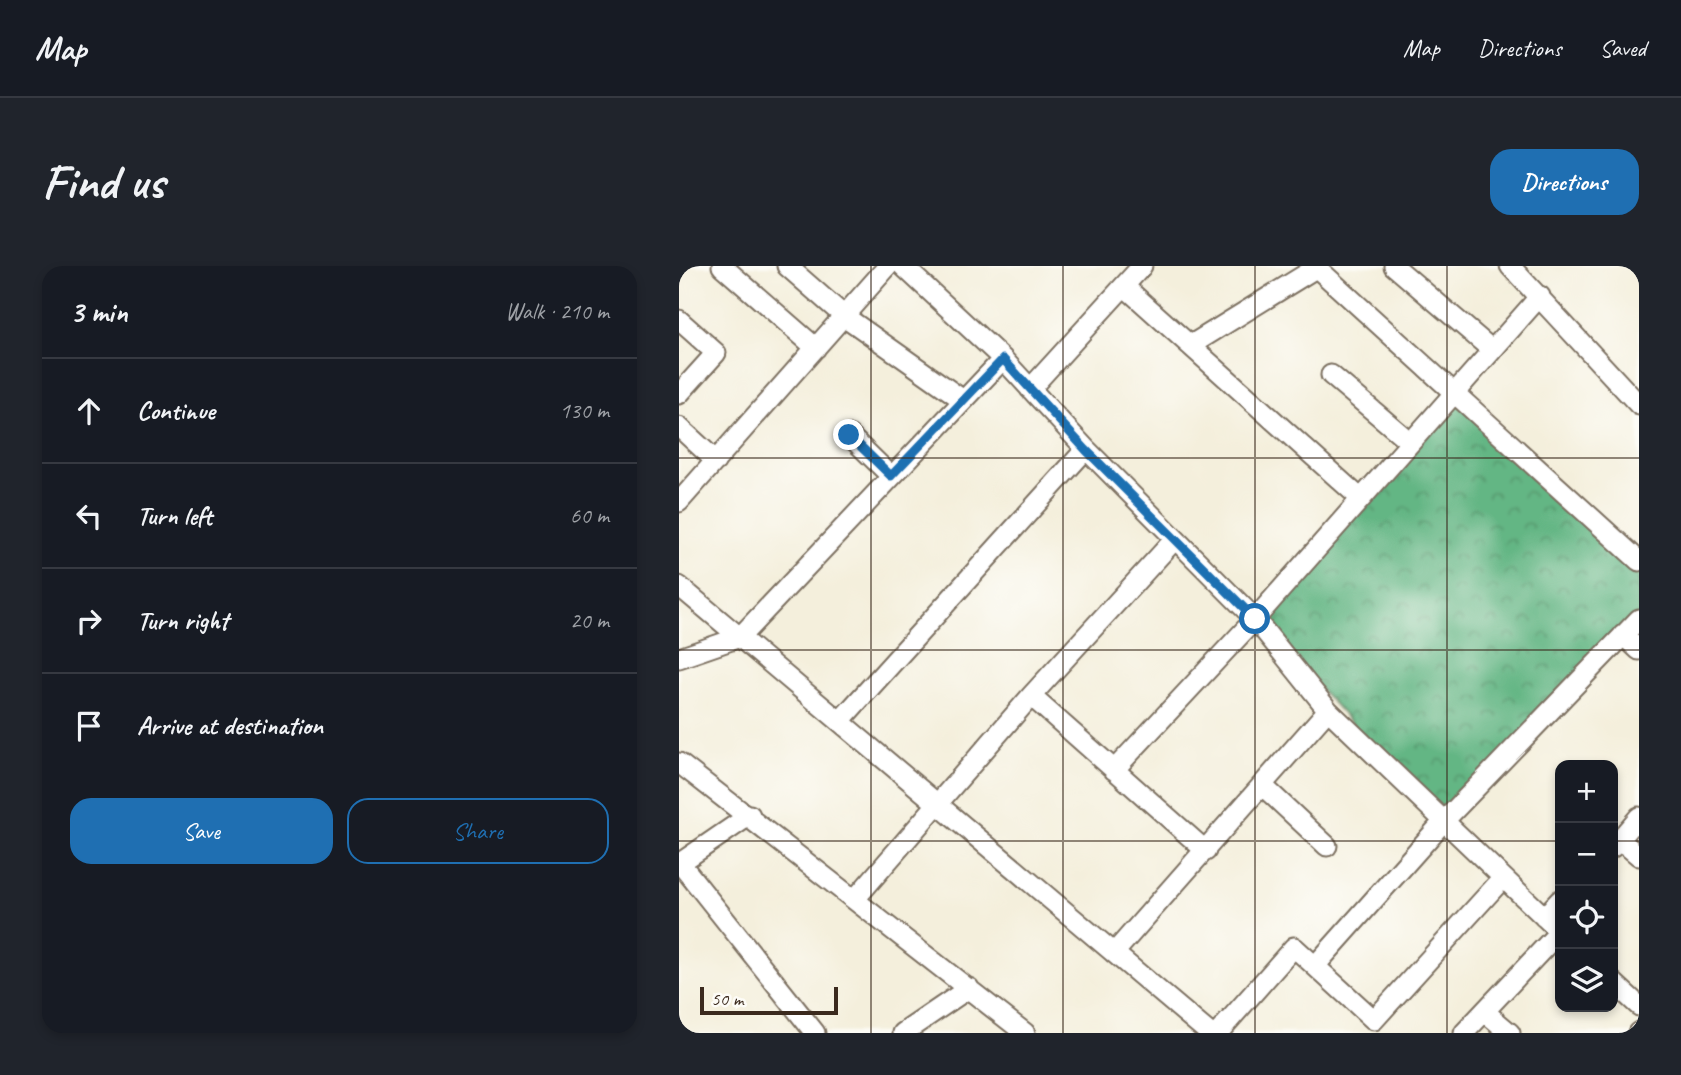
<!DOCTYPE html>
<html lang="en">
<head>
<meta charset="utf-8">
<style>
	:root { --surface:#171b24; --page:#20242c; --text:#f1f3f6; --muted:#9ea1a6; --line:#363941; --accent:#1f6fb2 }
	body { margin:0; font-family:Caveat,sans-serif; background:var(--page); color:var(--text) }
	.controls { position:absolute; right:21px; bottom:21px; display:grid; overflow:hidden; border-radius:14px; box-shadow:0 4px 10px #0003 }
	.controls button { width:63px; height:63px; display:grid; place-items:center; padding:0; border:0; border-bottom:2px solid var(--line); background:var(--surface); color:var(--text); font:35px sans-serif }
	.scale { position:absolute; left:21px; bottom:18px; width:138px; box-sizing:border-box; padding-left:7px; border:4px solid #3b2a1e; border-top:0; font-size:19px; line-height:24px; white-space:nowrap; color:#3b2a1e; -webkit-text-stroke:5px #fdfcf7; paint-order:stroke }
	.stop { position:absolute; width:21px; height:21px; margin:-16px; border:5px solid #1f6fb2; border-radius:50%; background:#fff }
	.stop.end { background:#1f6fb2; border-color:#fff; box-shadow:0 2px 7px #0008 }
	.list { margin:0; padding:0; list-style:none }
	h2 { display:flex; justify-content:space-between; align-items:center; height:91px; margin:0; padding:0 28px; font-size:30px }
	h2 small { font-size:23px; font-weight:400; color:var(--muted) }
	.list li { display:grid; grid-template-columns:46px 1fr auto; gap:21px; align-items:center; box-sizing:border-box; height:105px; padding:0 28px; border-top:2px solid var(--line) }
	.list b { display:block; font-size:26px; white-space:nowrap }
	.list em { font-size:23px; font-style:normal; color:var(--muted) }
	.actions { display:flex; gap:14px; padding:21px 28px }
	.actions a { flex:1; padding:16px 0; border:2px solid var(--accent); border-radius:21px; text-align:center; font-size:24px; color:var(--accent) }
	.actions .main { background:var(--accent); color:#fff }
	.icon { flex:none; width:38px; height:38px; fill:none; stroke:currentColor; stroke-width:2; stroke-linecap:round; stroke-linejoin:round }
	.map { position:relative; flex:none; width:960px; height:767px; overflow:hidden; border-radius:21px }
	header { display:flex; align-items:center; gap:42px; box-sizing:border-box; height:98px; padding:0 35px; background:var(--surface); border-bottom:2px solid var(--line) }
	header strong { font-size:33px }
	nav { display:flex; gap:38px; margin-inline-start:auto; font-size:24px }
	.intro { display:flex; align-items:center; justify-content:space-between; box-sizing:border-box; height:168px; padding:0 42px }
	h1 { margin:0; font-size:49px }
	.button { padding:18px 32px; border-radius:21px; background:var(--accent); color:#fff; font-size:24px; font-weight:700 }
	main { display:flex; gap:42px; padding:0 42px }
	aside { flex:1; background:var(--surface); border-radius:21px; box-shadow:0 4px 10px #0003 }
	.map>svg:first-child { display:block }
</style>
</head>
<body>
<header>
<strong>Map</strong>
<nav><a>Map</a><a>Directions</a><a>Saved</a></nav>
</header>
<div class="intro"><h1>Find us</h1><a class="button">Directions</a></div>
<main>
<aside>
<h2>3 min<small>Walk · 210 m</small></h2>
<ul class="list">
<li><svg class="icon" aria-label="ahead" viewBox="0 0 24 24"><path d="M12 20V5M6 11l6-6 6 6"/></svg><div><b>Continue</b></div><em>130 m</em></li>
<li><svg class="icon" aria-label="left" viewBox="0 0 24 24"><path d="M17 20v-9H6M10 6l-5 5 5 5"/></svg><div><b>Turn left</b></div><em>60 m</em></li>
<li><svg class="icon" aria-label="right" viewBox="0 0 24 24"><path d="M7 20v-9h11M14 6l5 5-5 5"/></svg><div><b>Turn right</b></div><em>20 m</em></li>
<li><svg class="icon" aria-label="arrive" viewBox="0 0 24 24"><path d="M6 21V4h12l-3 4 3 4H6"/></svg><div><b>Arrive at destination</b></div></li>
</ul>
<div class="actions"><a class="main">Save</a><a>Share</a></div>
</aside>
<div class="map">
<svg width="960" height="767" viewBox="0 0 960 767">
	<defs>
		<pattern id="forest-crowns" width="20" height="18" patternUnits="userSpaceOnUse" patternTransform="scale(1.75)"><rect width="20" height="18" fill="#64b684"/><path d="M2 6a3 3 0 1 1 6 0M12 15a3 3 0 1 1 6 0" fill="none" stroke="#54946b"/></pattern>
	</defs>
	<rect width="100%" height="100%" fill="#fdfcf7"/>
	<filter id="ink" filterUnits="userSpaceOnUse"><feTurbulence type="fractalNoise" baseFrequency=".0143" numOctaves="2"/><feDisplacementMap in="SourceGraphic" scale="14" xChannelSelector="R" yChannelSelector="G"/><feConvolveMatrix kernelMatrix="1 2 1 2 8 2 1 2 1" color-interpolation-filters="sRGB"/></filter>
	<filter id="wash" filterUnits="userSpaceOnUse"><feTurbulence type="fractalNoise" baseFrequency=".00686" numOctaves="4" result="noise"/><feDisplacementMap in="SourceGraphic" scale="28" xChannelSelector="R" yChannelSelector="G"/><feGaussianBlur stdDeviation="1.57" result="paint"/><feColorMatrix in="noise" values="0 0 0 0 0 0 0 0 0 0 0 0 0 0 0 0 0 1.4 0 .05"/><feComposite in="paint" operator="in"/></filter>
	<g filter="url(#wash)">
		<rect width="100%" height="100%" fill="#f4efdc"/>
		<path fill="url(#forest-crowns)" stroke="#507051" stroke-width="2" d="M776,127L960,295V354L764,556L576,353Z"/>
	</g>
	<g filter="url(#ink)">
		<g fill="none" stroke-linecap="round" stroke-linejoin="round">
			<g stroke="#7c6f60" stroke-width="23">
				<path id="minor" d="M43,0L137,82
					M108,0L165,50L284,134
					M224,0L324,93L407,183L576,353L649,444L881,666
					M715,0L813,84
					M831,0L960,139
					M638,2L960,295
					M445,20L682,233
					M0,54L37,87L0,128
					M512,79L640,0
					M652,109L731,176
					M351,123L463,0
					M0,161L37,195
					M170,169L212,210
					M0,236L209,0
					M0,320L530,767
					M944,369L960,384
					M0,392L61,371L324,93
					M352,430L527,585
					M161,455L407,183
					M0,497L346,767
					M435,504L576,353L861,30
					M585,521L648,580
					M71,549L1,597L136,767
					M941,574L960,590
					M934,581L960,551
					M176,633L352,430L496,273
					M865,651L881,634
					M435,687L649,444
					M636,700L764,556L960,353
					M934,716L960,740
					M806,746L831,767
					M224,767L290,722
					M539,767L615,681L695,754L824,612
					M785,767L881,665
					M959,767L960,766"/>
			</g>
			<use href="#minor" stroke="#fff" stroke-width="19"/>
		</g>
	</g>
	<g fill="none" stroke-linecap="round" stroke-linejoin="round" filter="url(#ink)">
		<path stroke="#1f6fb2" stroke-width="9" d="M170,169L212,210L324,93L407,184L576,353"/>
	</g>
	<path fill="none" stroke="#3b2a1e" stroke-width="2" stroke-opacity="0.55" d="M192,0V767M384,0V767M576,0V767M768,0V767M0,192H960M0,384H960M0,575H881M934,575H960"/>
</svg>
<div class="controls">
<button>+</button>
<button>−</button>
<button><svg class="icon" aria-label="locate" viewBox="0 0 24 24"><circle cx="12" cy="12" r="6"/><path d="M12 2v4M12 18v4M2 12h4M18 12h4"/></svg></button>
<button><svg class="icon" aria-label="layers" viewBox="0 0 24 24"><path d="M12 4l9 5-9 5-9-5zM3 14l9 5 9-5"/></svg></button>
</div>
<div class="scale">50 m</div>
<div class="stop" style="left:576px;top:353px"></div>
<div class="stop end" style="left:170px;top:169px"></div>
</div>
</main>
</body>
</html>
